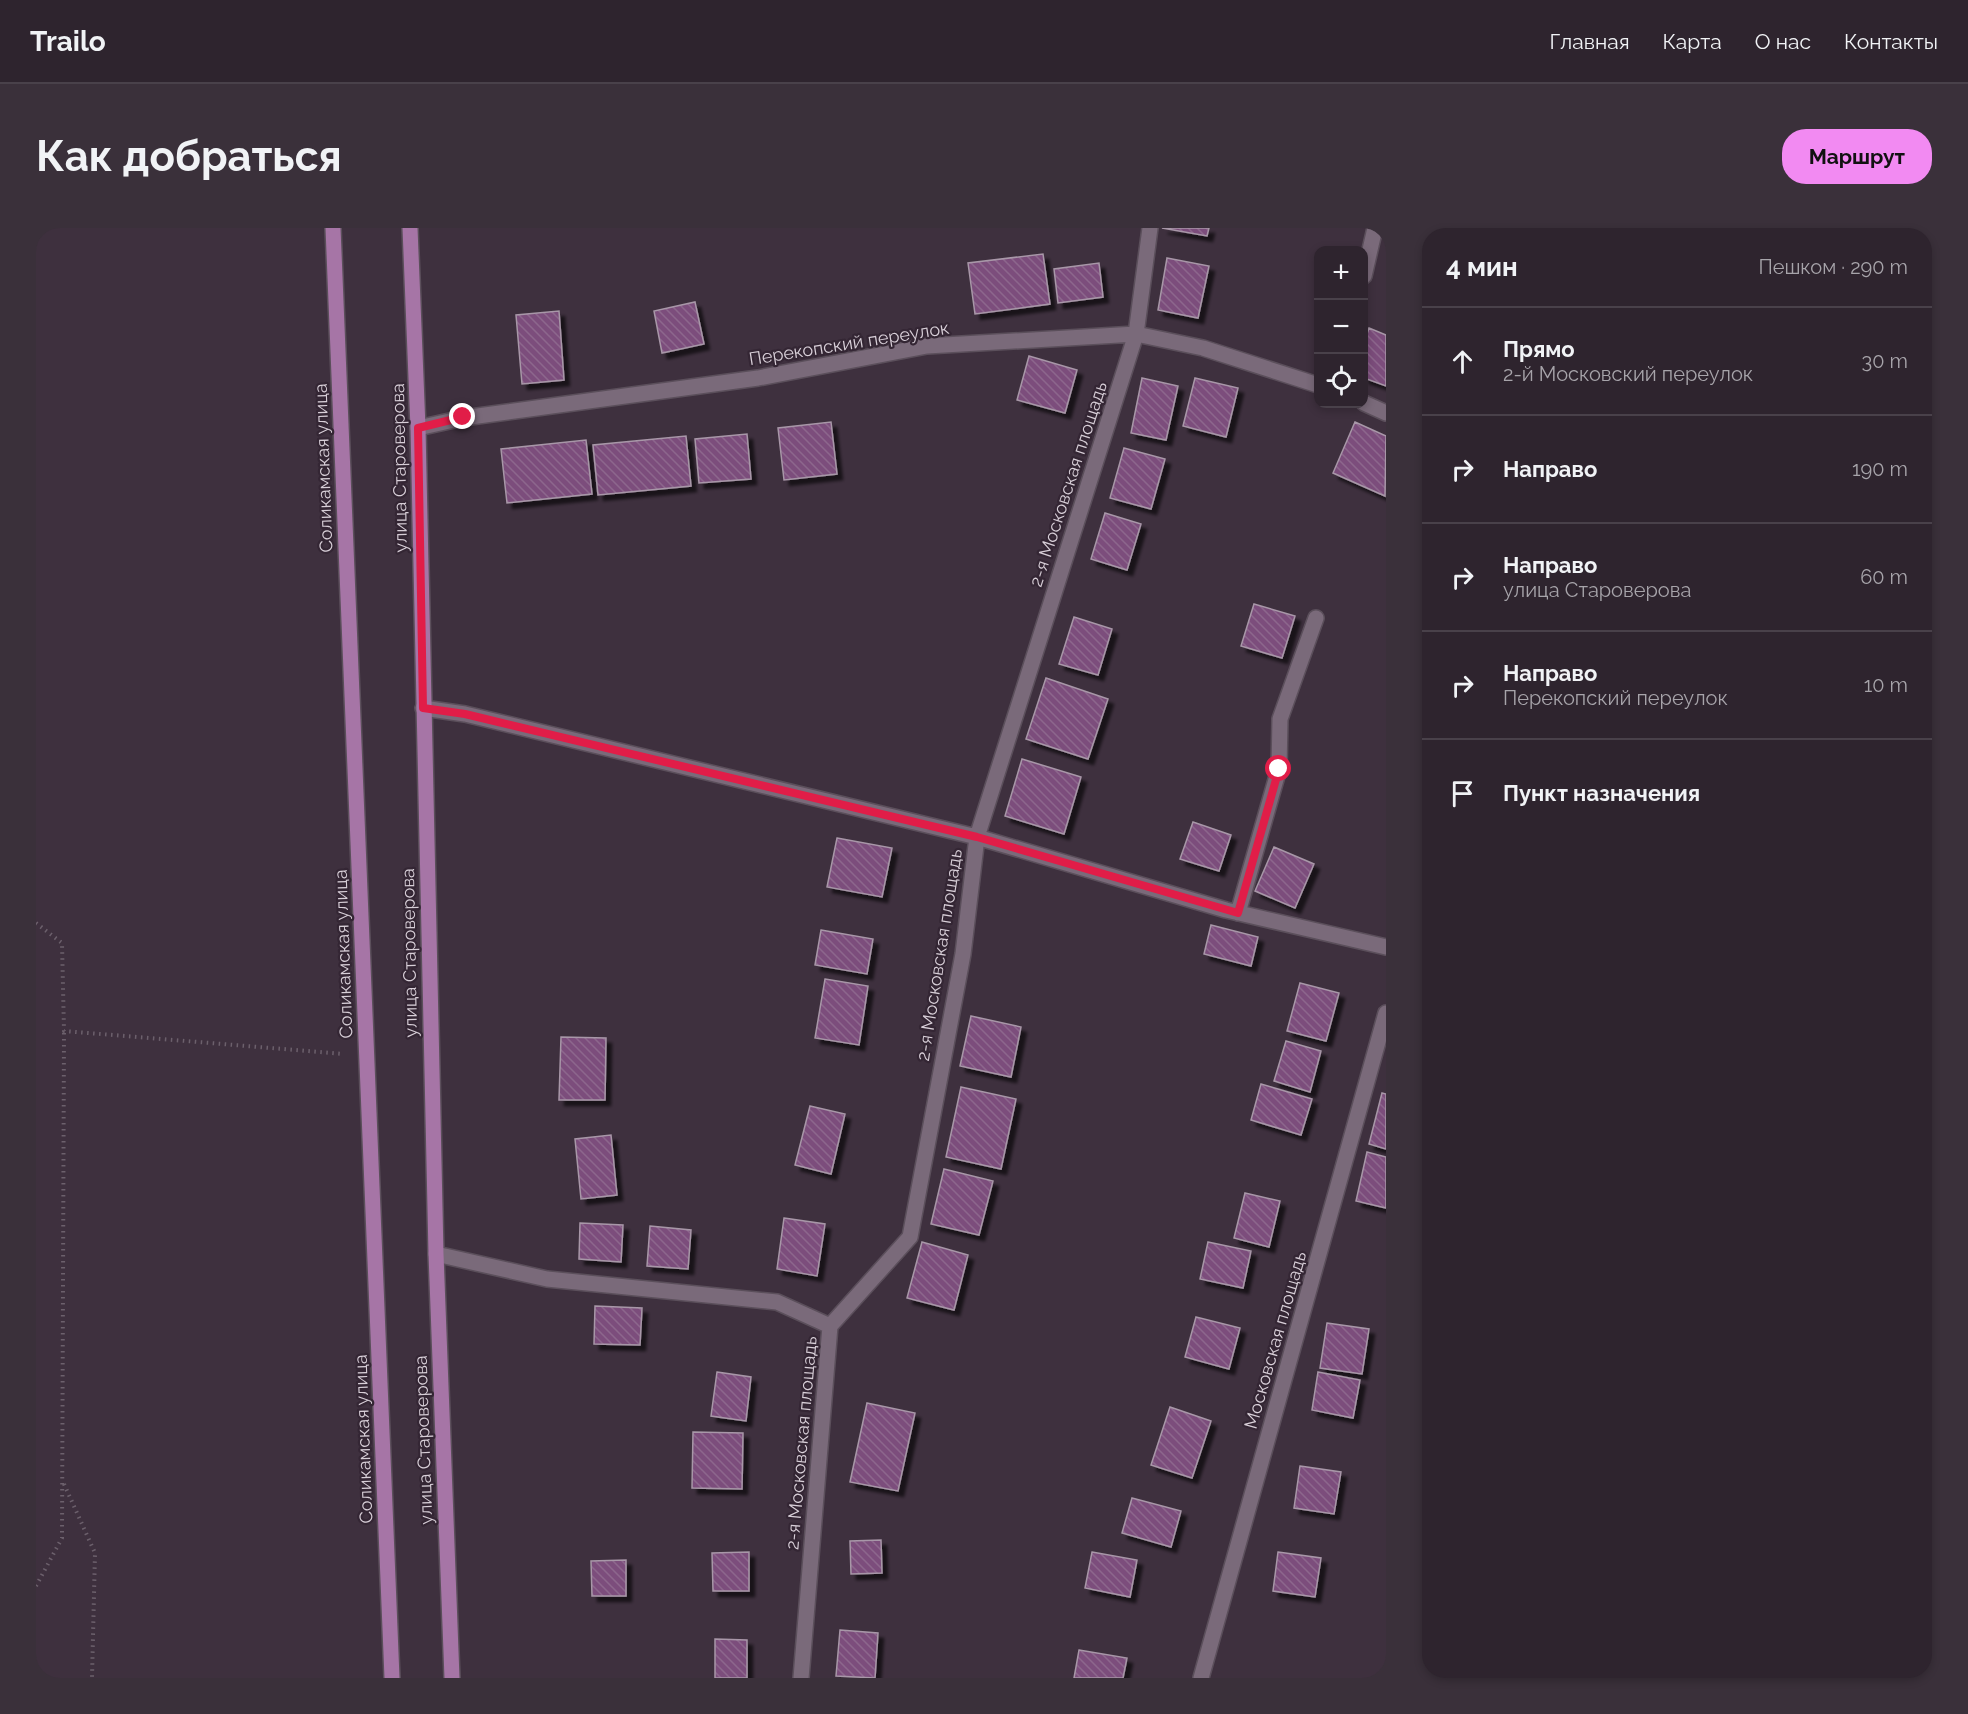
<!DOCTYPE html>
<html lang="ru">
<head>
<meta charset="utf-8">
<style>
	:root { --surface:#2e242e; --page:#3a303a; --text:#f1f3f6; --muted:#a7a4aa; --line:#49414a; --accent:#f28af2 }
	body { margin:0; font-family:Raleway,sans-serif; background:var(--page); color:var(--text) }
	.controls { position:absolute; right:18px; top:18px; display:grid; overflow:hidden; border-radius:12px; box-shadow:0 3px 9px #0003 }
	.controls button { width:54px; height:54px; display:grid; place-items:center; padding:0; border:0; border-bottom:2px solid var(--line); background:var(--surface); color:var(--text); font:30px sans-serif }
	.stop { position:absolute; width:18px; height:18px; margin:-14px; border:4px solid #e11d48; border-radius:50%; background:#fff }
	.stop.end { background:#e11d48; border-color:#fff; box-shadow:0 2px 6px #0008 }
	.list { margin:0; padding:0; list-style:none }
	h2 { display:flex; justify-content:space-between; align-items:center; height:78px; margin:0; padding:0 24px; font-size:26px }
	h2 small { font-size:20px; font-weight:400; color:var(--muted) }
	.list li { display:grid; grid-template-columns:39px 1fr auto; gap:18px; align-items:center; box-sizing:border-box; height:108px; padding:0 24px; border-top:2px solid var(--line) }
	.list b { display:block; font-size:22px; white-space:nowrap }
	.list p { margin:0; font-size:20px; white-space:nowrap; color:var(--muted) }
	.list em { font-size:20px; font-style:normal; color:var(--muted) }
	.icon { flex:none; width:33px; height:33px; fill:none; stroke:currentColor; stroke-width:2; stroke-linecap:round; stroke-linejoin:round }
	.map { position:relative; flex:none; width:1350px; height:1450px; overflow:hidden; border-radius:24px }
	header { display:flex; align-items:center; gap:36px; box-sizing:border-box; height:84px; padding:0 30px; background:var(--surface); border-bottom:2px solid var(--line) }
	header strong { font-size:28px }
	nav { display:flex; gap:33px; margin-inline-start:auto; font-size:21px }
	.intro { display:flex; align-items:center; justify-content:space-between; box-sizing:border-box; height:144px; padding:0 36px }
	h1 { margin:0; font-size:42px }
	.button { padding:15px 27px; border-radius:24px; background:var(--accent); color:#111; font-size:21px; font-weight:700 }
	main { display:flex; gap:36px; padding:0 36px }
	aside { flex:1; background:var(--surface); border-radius:24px; box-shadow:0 3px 9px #0003 }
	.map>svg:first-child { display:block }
</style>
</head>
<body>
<header>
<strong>Trailo</strong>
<nav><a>Главная</a><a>Карта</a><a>О нас</a><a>Контакты</a></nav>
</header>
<div class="intro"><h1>Как добраться</h1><a class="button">Маршрут</a></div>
<main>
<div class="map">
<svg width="1350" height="1450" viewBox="0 0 1350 1450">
	<defs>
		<pattern id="building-back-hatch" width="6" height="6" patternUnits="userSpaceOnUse" patternTransform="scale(1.5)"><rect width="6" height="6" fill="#7b4e7b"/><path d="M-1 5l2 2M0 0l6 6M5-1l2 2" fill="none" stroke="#8d668d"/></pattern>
		<filter id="shadow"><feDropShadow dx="5.5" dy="5.5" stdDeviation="1.5" flood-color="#0009"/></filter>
	</defs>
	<rect width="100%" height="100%" fill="#3e303e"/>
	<path fill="url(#building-back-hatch)" stroke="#a897a8" stroke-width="1.5" filter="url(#shadow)" d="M1126,0H1173L1171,8Z
		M1007,26L1014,76L939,86L932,35Z
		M1131,30L1173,38L1162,90L1122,82Z
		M1063,35L1067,69L1022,75L1018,41Z
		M659,74L668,116L626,125L618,83Z
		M523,83L528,152L486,156L480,87Z
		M1333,100L1350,107V158L1328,150V115Z
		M993,128L1041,142L1029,185L981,172Z
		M1106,150L1142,158L1130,212L1095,205Z
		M1159,150L1202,160L1190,209L1147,198Z
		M795,194L801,246L748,252L742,200Z
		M1319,194L1350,208L1349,268L1297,245Z
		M711,206L715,251L663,255L659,211Z
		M650,208L655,258L562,267L557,217Z
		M550,212L556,266L471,275L465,221Z
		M1088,220L1129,231L1115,281L1074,270Z
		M1069,285L1105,296L1091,342L1055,331Z
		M1218,376L1259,388L1246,430L1205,418Z
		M1038,389L1076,401L1062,447L1023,436Z
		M1010,450L1072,471L1052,531L990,511Z
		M986,531L1045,549L1028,606L969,588Z
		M1157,594L1195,607L1183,643L1144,631Z
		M801,610L856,620L846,669L791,659Z
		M1238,619L1278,636L1259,680L1219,663Z
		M1175,697L1222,709L1215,738L1168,726Z
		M785,702L837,711L831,746L779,737Z
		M789,751L832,758L823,817L779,810Z
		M1264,755L1303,765L1290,813L1251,803Z
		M935,788L985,799L975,849L924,838Z
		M525,809L570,810L569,872H523Z
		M1250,813L1285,823L1274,864L1238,853Z
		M1225,856L1276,871L1265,907L1215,892Z
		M925,859L980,871L965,941L910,929Z
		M1346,865L1350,866V921L1333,916Z
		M774,878L809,886L795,946L759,937Z
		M575,907L581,967L545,971L539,911Z
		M1331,924L1350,929V980L1320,973Z
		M908,941L957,953L943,1007L895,996Z
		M1209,965L1244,973L1233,1019L1198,1010Z
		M748,990L789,996L781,1048L741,1041Z
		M544,995L587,997L585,1034L543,1031Z
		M614,998L655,1002L652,1041L611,1038Z
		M886,1014L932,1027L918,1082L871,1070Z
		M1172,1014L1215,1023L1207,1060L1164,1051Z
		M559,1078L606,1080L604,1117L558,1116Z
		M1160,1089L1204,1100L1193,1141L1149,1129Z
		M1291,1095L1333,1101L1326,1146L1284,1140Z
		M681,1144L715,1149L710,1193L675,1188Z
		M1282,1144L1324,1152L1317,1190L1276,1182Z
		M831,1175L879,1185L862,1263L814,1254Z
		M1134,1179L1175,1193L1156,1250L1115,1237Z
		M657,1204L707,1205L706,1261L656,1260Z
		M1264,1238L1305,1244L1298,1286L1258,1280Z
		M1096,1270L1145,1283L1135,1319L1086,1305Z
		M845,1312L846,1345L815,1346L814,1313Z
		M713,1324V1363H677L676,1325Z
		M1056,1324L1101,1332L1094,1369L1049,1360Z
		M1242,1324L1285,1330L1279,1369L1237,1363Z
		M590,1332V1368H556L555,1333Z
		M804,1402L842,1405L839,1450L800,1448Z
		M679,1411L711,1412V1450H679Z
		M1043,1422L1091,1430L1087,1450H1038Z"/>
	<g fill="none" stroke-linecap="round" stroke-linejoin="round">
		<g stroke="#5b4f5b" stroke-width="18">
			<path id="street" d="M1328,48L1339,0
				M1328,175L1350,185
				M382,200L427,190L722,150L891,118L1100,106L1167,120L1282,157
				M387,480L429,486L941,609L1190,682L1350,719
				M1202,685L1243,541L1244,491L1280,390
				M400,1026L511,1051L741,1074L794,1098
				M765,1450L794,1098L874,1009L927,726L941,609L1100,106L1114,0
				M1165,1450L1350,785"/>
		</g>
		<g stroke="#5b4f5b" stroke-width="18">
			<path id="primary" d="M297,0L356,1450
				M374,0L382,200L400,1026L416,1450"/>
		</g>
		<path stroke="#6c606c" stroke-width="4" stroke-dasharray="1.5 4.5" stroke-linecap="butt" d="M0,695L26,715L28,803L308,826
			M28,1256L59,1325L56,1450
			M0,1358L26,1310L28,803"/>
		<use href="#street" stroke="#7a6a7a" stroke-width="15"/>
		<use href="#primary" stroke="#a675a6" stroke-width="15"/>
	</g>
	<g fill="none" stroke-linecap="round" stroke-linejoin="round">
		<path stroke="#e11d48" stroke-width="8" d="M427,189L382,200L387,480L429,486L941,609L1202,685L1243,541"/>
	</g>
	<g text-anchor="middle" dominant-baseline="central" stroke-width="4.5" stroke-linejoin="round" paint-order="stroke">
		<g font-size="18" fill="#d8cfd8" stroke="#342634">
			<text transform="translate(813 115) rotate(-9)">Перекопский переулок</text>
			<text transform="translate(287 240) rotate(-92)">Соликамская улица</text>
			<text transform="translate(363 240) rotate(-91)">улица Староверова</text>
			<text transform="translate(1032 256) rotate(-72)">2-я Московская площадь</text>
			<text transform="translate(373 725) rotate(-91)">улица Староверова</text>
			<text transform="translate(307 726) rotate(-92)">Соликамская улица</text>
			<text transform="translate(903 727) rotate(-81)">2-я Московская площадь</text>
			<text transform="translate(1239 1112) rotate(-74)">Московская площадь</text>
			<text transform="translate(327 1211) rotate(-92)">Соликамская улица</text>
			<text transform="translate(387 1212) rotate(-92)">улица Староверова</text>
			<text transform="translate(765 1215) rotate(-85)">2-я Московская площадь</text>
		</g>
	</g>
</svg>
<div class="controls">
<button>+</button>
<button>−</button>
<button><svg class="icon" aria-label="locate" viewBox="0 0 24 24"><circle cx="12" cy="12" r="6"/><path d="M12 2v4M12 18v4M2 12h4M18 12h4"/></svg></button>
</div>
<div class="stop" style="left:1243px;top:541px"></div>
<div class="stop end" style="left:427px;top:189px"></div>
</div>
<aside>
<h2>4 мин<small>Пешком · 290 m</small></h2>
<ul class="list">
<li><svg class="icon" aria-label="ahead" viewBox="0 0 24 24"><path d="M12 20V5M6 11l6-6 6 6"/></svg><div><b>Прямо</b><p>2-й Московский переулок</p></div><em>30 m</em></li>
<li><svg class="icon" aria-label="right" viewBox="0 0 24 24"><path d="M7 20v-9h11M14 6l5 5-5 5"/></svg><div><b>Направо</b></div><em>190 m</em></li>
<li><svg class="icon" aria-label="right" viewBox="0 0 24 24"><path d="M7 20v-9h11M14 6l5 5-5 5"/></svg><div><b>Направо</b><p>улица Староверова</p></div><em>60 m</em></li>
<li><svg class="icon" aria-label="right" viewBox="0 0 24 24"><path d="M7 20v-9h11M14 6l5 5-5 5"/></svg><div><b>Направо</b><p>Перекопский переулок</p></div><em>10 m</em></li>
<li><svg class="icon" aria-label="arrive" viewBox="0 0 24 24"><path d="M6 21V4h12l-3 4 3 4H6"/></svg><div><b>Пункт назначения</b></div></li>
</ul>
</aside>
</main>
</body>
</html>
